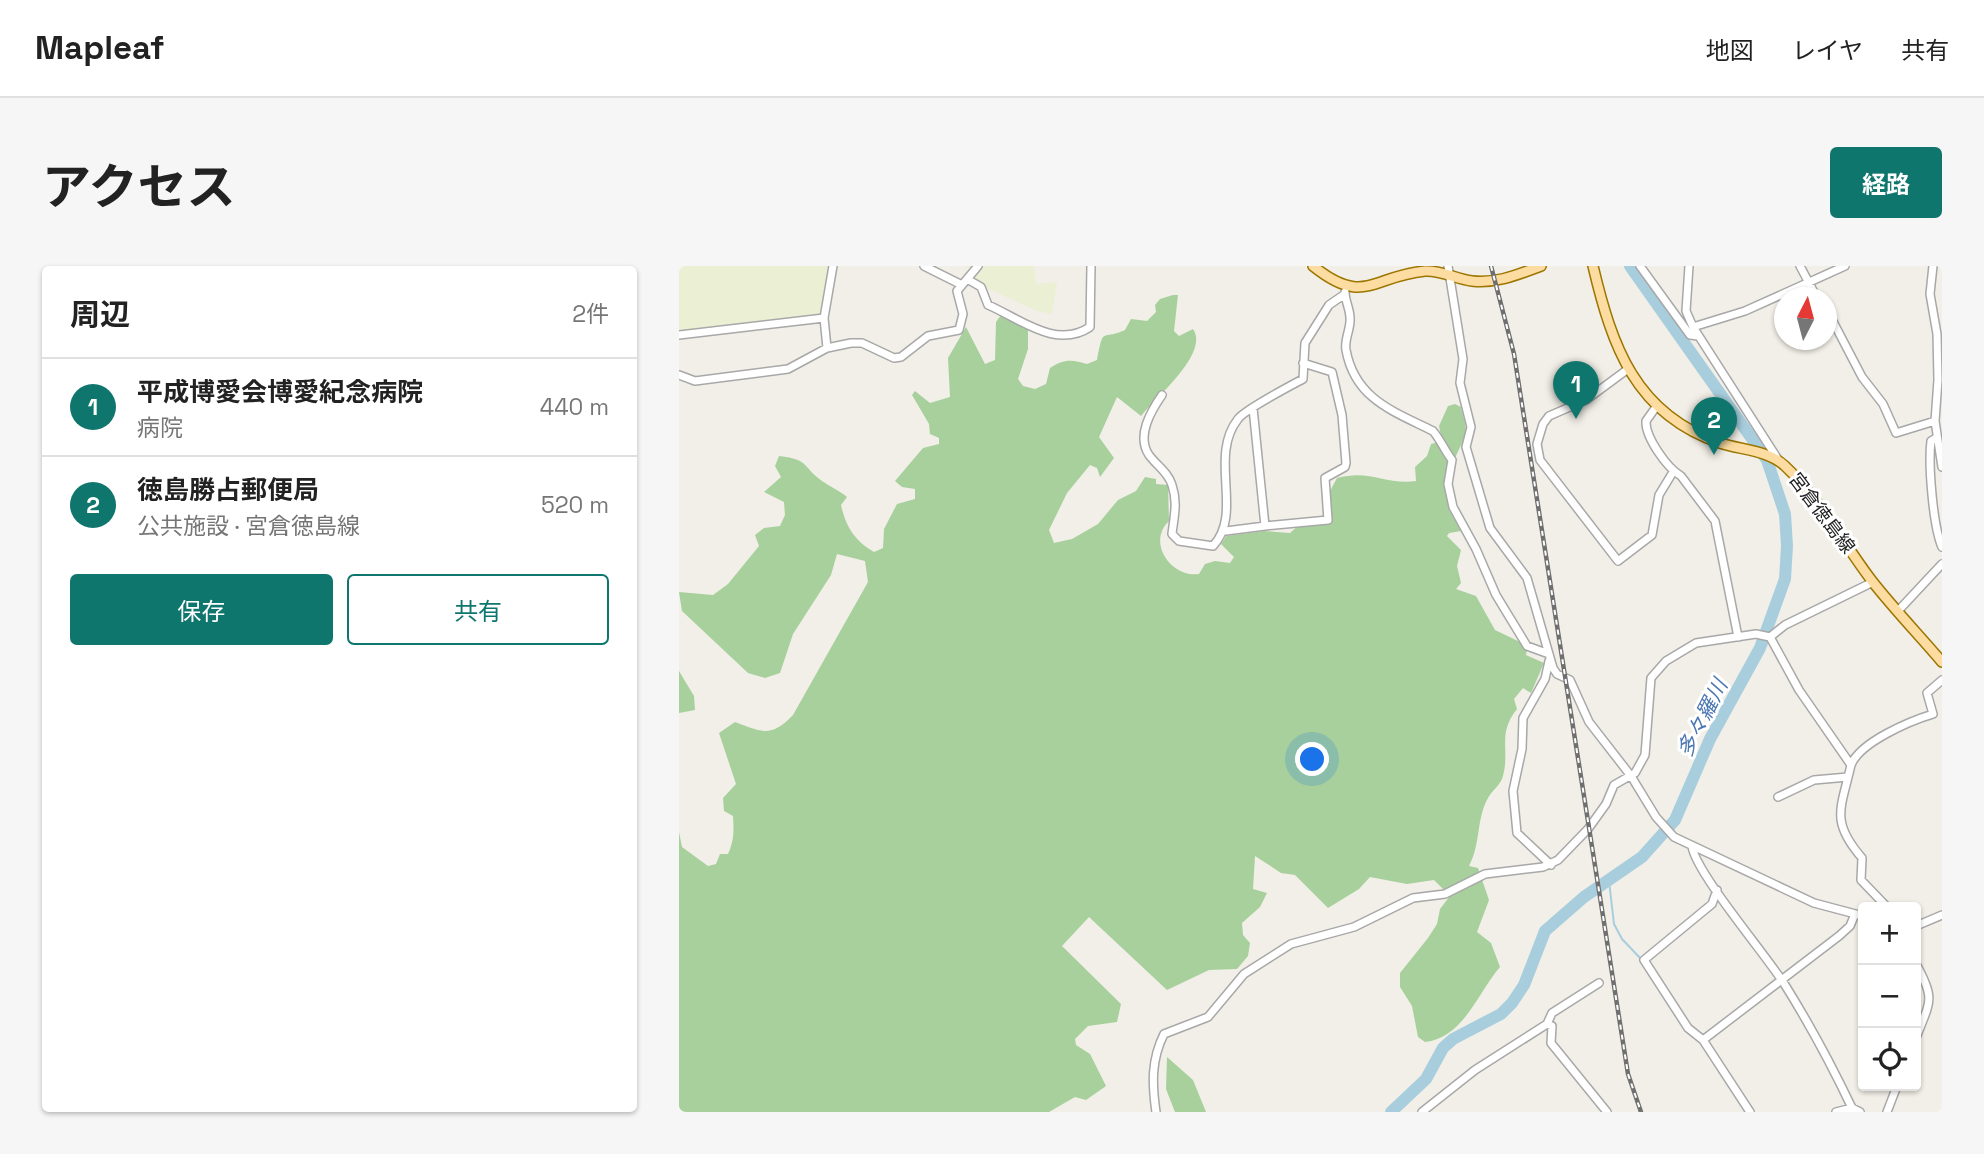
<!DOCTYPE html>
<html lang="ja">
<head>
<meta charset="utf-8">
<style>
	:root { --surface:#fff; --page:#f6f6f6; --text:#222; --muted:#767676; --line:#e0e0e0; --accent:#0f766e }
	body { margin:0; font-family:"Space Grotesk","Noto Sans JP",sans-serif; background:var(--page); color:var(--text) }
	.controls { position:absolute; right:21px; bottom:21px; display:grid; overflow:hidden; border-radius:7px; box-shadow:0 2px 5px #0004 }
	.controls button { width:63px; height:63px; display:grid; place-items:center; padding:0; border:0; border-bottom:2px solid var(--line); background:var(--surface); color:var(--text); font:35px sans-serif }
	.compass { position:absolute; left:1095px; top:21px; width:63px; height:63px; border-radius:50%; background:var(--surface); box-shadow:0 2px 5px #0004; rotate:6deg }
	.you { position:absolute; left:634px; top:494px; width:24px; height:24px; margin:-18px; border:5px solid #fff; border-radius:50%; background:#1a73e8; box-shadow:0 0 0 10px #1a73e833 }
	.badge { display:grid; place-items:center; width:46px; height:46px; border-radius:50%; background:var(--accent); color:#fff; font-size:23px; font-weight:700 }
	.pin { position:absolute; translate:-50% -58px; filter:drop-shadow(0 2px 4px #0008) }
	.pin::after { content:''; position:absolute; top:37px; width:24px; height:21px; background:inherit; clip-path:polygon(0 0,100% 0,50% 100%) }
	.list { margin:0; padding:0; list-style:none }
	h2 { display:flex; justify-content:space-between; align-items:center; height:91px; margin:0; padding:0 28px; font-size:30px }
	h2 small { font-size:23px; font-weight:400; color:var(--muted) }
	.list li { display:grid; grid-template-columns:46px 1fr auto; gap:21px; align-items:center; box-sizing:border-box; height:98px; padding:0 28px; border-top:2px solid var(--line) }
	.list b { display:block; font-size:26px; white-space:nowrap }
	.list p { margin:0; font-size:23px; white-space:nowrap; color:var(--muted) }
	.list em { font-size:23px; font-style:normal; color:var(--muted) }
	.actions { display:flex; gap:14px; padding:21px 28px }
	.actions a { flex:1; padding:16px 0; border:2px solid var(--accent); border-radius:7px; text-align:center; font-size:24px; color:var(--accent) }
	.actions .main { background:var(--accent); color:#fff }
	.icon { flex:none; width:38px; height:38px; fill:none; stroke:currentColor; stroke-width:2; stroke-linecap:round; stroke-linejoin:round }
	.map { position:relative; flex:none; width:1263px; height:846px; overflow:hidden; border-radius:7px }
	header { display:flex; align-items:center; gap:42px; box-sizing:border-box; height:98px; padding:0 35px; background:var(--surface); border-bottom:2px solid var(--line) }
	header strong { font-size:33px }
	nav { display:flex; gap:38px; margin-inline-start:auto; font-size:24px }
	.intro { display:flex; align-items:center; justify-content:space-between; box-sizing:border-box; height:168px; padding:0 42px }
	h1 { margin:0; font-size:49px }
	.button { padding:18px 32px; border-radius:7px; background:var(--accent); color:#fff; font-size:24px; font-weight:700 }
	main { display:flex; gap:42px; padding:0 42px }
	aside { flex:1; background:var(--surface); border-radius:7px; box-shadow:0 2px 5px #0004 }
	.map>svg:first-child { display:block }
</style>
</head>
<body>
<header>
<strong>Mapleaf</strong>
<nav><a>地図</a><a>レイヤ</a><a>共有</a></nav>
</header>
<div class="intro"><h1>アクセス</h1><a class="button">経路</a></div>
<main>
<aside>
<h2>周辺<small>2件</small></h2>
<ul class="list">
<li><span class="badge">1</span><div><b>平成博愛会博愛紀念病院</b><p>病院</p></div><em>440 m</em></li>
<li><span class="badge">2</span><div><b>徳島勝占郵便局</b><p>公共施設 · 宮倉徳島線</p></div><em>520 m</em></li>
</ul>
<div class="actions"><a class="main">保存</a><a>共有</a></div>
</aside>
<div class="map">
<svg width="1263" height="846" viewBox="0 0 1263 846">
	<rect width="100%" height="100%" fill="#f1efe7"/>
	<path fill="#ebefd3" d="M0,0H154L145,52L0,69Z
		M287,0H355L357,18L378,16L373,48L358,45L288,13L295,5Z"/>
	<path fill="#a7d09c" d="M494,29H499L495,65L500,70L514,63C531,87 476,132 462,150L438,131L420,171L435,192L421,211L418,202L411,199L388,227L370,264L375,277L393,273L419,258L439,234L457,225L466,211L477,213V218L489,219L490,255C467,277 493,312 520,308L526,298L536,295L551,297L555,291L542,278L547,270L585,265L611,267L620,259L651,252L650,227L658,212C691,203 706,219 737,215L736,201L748,190L752,178L763,175L760,160L769,140L776,138L782,141C783,149 789,161 786,169C779,190 760,214 772,238L770,244L782,265L770,267L768,270L782,284L778,300L782,317L777,323L797,330L816,364L839,375L848,383L847,389L865,397L852,427L844,422L835,433L838,443C818,468 831,483 824,510C822,519 813,524 809,532C797,553 802,578 790,600L799,602L810,634L798,666L812,677L821,701C798,728 784,772 746,776L739,771L733,740L721,721V707L749,672L758,658L761,643L771,630L755,614L728,618L691,611L680,623L649,642L616,609L602,607L576,590L574,623L588,627L581,641L563,657L564,669L571,677L569,690L558,703L530,704L488,724L410,651L383,680L442,738L438,756L409,760L396,773L397,779L411,788L427,820L407,834L396,831L370,846H0V566L3,581L29,600L37,598L41,588H49C55,575 55,565 54,550L45,545L44,532L57,518L40,467L56,456C83,466 92,472 114,449L189,316L186,295L158,288L152,309L114,368L101,407L86,412L69,407L3,345L0,326L34,329L49,318L80,280L76,269L85,262L101,260L106,249L105,236L85,226L102,211L96,200L100,190C132,194 122,200 143,215C151,221 160,224 168,231L162,239C167,261 175,274 195,286L204,282L205,263L218,238L236,233V223L223,221L216,215L244,182L260,178V172L251,168L250,158L233,129L236,125L251,137L271,131L269,92L287,61L306,98L316,94L317,56L322,49L349,63V83L339,113L344,120L356,123L367,118L371,102C384,93 393,93 408,98L418,94C425,59 422,75 446,64L452,53L468,55L477,46L476,39L481,33Z
		M0,405L15,430L16,444L0,447Z
		M488,791L514,814L527,846H496L487,823Z"/>
	<g fill="none" stroke-linecap="round" stroke-linejoin="round">
		<path stroke="#a8cede" stroke-width="2" d="M930,615L935,658L943,673L963,694"/>
		<path stroke="#a8cede" stroke-width="12" d="M712,846L747,813L764,782L774,773L822,748L833,737L845,719L866,665L905,631L963,591L996,554L1031,473L1081,382L1106,313L1108,280L1106,248L1088,194L951,0"/>
		<g stroke="#a8a8a8" stroke-width="10">
			<path id="minor" d="M245,0L283,19
				M769,0L784,93L781,117L792,161L787,181L811,262L848,312L874,402L878,408L891,414L910,456L952,510L977,551L995,571L1135,637L1184,650
				M961,0L1011,69L1019,70
				M1010,0L1007,45L1014,61L1100,195
				M1121,0L1138,32
				M1254,0L1251,28L1258,68L1259,114L1256,155L1263,201
				M288,13L302,21L309,39C340,52 377,84 411,61L412,0
				M666,26C666,35 671,43 671,52C672,63 665,73 667,84C676,133 714,145 754,165C761,173 766,185 773,194L769,218L774,241L797,283L817,329L848,380L870,388
				M1148,44L1183,111L1204,138L1217,167L1256,155
				M145,52L148,82
				M1014,61L1066,45L1166,0
				M0,69L145,52L154,0
				M949,103L907,134L870,150L864,158L858,178L861,194L939,295L973,269L980,229L994,206
				M0,109L16,115L109,103L148,82L172,77H183L215,92L222,91L249,70L280,64L284,48L278,25L299,0
				M483,129C472,145 457,170 470,189C478,200 489,206 493,219C499,237 495,250 493,268L500,275L534,280C565,247 529,191 559,153C565,144 611,120 624,113L626,77L650,39L666,28
				M977,141L967,155C966,171 988,202 1002,210L1036,255L1059,371
				M574,142L586,260L649,254L646,212L666,201L667,197L663,149L653,106L624,97
				M1257,172L1252,175C1249,198 1254,260 1263,281
				M547,265L586,260
				M1219,345L1263,298
				M1091,371L1120,424L1172,499
				M870,395L866,413L844,452L843,483L834,525L838,567L872,599
				M1099,531L1135,514L1169,511
				M1013,580C1016,606 1088,690 1106,719C1131,759 1153,800 1173,842L1181,846
				M1038,624L1033,638L965,694L1009,762L1024,774L1071,846
				M1208,641L1182,614L1183,592C1151,555 1162,543 1172,499C1181,476 1231,455 1254,448L1248,427L1263,414
				M1237,660L1263,649
				M1237,698C1257,734 1251,735 1237,772
				M868,758L873,760L872,777L928,846
				M1024,774L1160,670L1171,660L1176,648
				M477,846C473,818 472,794 485,768L529,751L565,708L612,678L675,661L734,632L766,628L806,608L864,601L879,594L909,563L927,538L935,519L956,507L966,489L972,412L987,395L1017,377L1077,368L1091,371L1106,359L1194,316
				M743,846L796,804L868,758L873,747L920,717
				M1157,846L1173,842
				M1208,846L1218,820"/>
		</g>
		<g stroke="#9d7600" stroke-width="12">
			<path id="major" d="M634,0C685,41 693,10 746,5C762,4 777,13 793,15C818,18 840,8 862,0
				M914,0C933,80 956,148 1041,177C1062,184 1089,184 1106,200C1141,233 1164,277 1193,315C1215,343 1240,369 1263,396"/>
		</g>
		<use href="#minor" stroke="#fff" stroke-width="7"/>
		<use href="#major" stroke="#fcdca1" stroke-width="9"/>
		<g stroke="#6f6f6f" stroke-width="4.5">
			<path id="rail" d="M812,0L835,88L949,808L962,846"/>
		</g>
		<use href="#rail" stroke="#fff" stroke-width="2" stroke-dasharray="5" stroke-linecap="butt"/>
	</g>
	<g text-anchor="middle" dominant-baseline="central" stroke-width="6" stroke-linejoin="round" paint-order="stroke">
		<g font-size="19" fill="#212121" stroke="#fff">
			<text transform="translate(1143 247) rotate(53)">宮倉徳島線</text>
		</g>
		<g font-size="21" font-style="italic" fill="#4c77b2" stroke="#fff">
			<text transform="translate(1023 452) rotate(-63)">多々羅川</text>
		</g>
	</g>
</svg>
<div class="controls">
<button>+</button>
<button>−</button>
<button><svg class="icon" aria-label="locate" viewBox="0 0 24 24"><circle cx="12" cy="12" r="6"/><path d="M12 2v4M12 18v4M2 12h4M18 12h4"/></svg></button>
</div>
<svg class="compass" viewBox="-18 -18 36 36"><path d="M0-13l5 13h-10z" fill="#e53935"/><path d="M0 13l5-13h-10z" fill="#767676"/></svg>
<div class="you"></div>
<div class="pin badge" style="left:897px;top:153px">1</div>
<div class="pin badge" style="left:1035px;top:189px">2</div>
</div>
</main>
</body>
</html>
